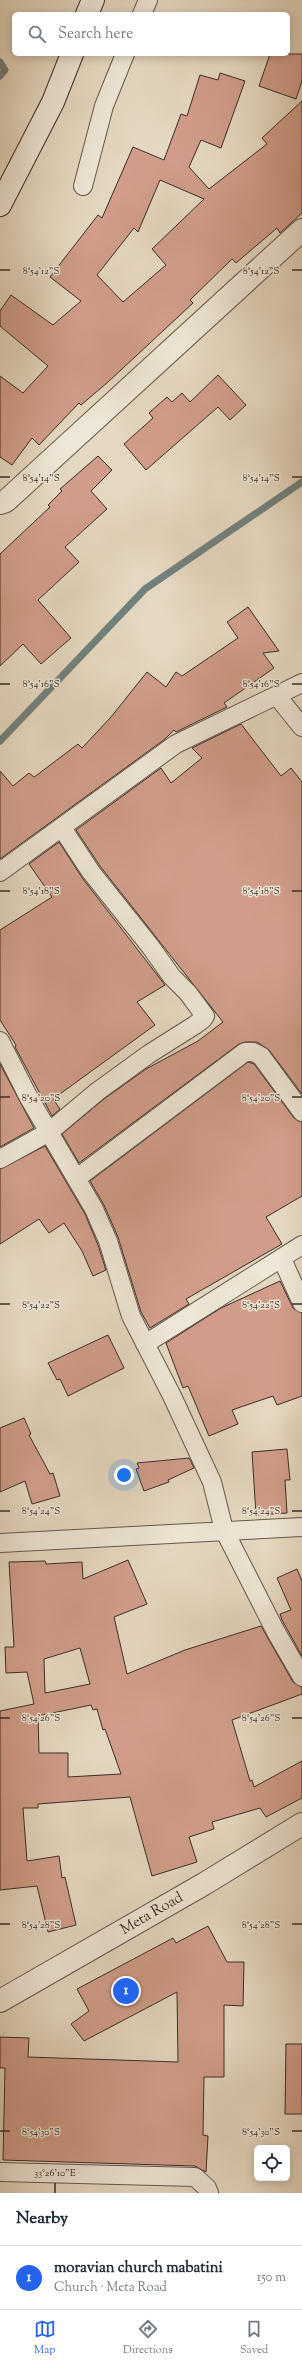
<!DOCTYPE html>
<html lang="en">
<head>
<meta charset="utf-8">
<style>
	:root { --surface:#fff; --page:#f2f2f3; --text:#1f2937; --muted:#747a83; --line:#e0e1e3; --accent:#2563eb }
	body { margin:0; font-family:"Sorts Mill Goudy",serif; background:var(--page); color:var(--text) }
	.controls { position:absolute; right:12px; bottom:12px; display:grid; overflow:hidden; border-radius:6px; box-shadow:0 2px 10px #0003 }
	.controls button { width:36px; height:36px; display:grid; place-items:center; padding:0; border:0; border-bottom:1px solid var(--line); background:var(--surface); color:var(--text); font:20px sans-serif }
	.you { position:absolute; left:124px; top:1475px; width:14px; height:14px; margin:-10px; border:3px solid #fff; border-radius:50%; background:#1a73e8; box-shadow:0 0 0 6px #1a73e833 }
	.badge { display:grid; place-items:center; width:26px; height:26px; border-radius:50%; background:var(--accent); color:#fff; font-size:13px; font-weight:700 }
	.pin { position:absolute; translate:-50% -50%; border:2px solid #fff; box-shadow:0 1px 4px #0006 }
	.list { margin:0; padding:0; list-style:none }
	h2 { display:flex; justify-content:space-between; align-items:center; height:52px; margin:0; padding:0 16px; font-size:17px }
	h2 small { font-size:13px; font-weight:400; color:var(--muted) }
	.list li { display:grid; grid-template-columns:26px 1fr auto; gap:12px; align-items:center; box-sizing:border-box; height:64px; padding:0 16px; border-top:1px solid var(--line) }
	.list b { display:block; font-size:15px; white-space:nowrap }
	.list p { margin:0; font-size:13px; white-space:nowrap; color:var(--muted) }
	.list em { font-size:13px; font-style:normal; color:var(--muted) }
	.icon { flex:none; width:22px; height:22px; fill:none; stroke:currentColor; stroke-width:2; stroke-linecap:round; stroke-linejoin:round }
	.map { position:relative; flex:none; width:302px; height:2193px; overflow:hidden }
	.search { position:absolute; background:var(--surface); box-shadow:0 2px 10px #0003; left:12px; right:12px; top:12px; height:44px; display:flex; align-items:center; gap:10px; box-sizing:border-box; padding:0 14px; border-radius:6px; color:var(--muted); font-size:15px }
	.sheet { height:116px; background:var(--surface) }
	nav { display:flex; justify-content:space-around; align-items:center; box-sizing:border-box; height:56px; border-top:1px solid var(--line); background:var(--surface); font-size:11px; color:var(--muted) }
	nav a { display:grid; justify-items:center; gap:2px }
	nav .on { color:var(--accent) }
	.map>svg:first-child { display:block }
</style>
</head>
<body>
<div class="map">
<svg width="302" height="2193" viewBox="0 0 302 2193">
	<rect width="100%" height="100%" fill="#e5d8c0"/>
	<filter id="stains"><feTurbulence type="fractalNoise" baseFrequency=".005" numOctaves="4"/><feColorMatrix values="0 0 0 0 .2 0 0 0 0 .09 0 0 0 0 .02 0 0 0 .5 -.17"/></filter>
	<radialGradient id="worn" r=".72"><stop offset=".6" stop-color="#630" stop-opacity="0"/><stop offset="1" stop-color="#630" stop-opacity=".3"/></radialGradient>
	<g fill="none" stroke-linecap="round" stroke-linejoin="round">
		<path stroke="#72817e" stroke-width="7" d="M0,62L5,70L0,76
			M0,741L145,589L302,482"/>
	</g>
	<path fill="#d19d8a" stroke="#3b2e28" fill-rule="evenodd" d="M270,54H302V81L296,99L259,86Z
		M220,73L245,81L221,148L201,140L189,167L209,189L267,144L262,138L302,101V213L280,233L277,228L236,263L232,259L190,300L193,303L108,382L81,405L79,403L39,445L32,438L12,465L0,457V376L23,393L48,366L0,326V311L11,295L53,325L81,301L50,277L98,215L102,218L133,147L164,160L181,114L187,116L200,75L218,80ZM160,180L204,199L152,249L166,265L123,302L97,275L134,228L138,232Z
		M218,375L246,405L230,420L218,407L146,470L124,444L153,418L149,413L167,397L172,402L182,393L190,402Z
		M98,456L112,470L91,491L107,509L65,547L79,562L38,600L71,638L41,664L23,644L0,666V554L50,507L48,505L62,491L60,489Z
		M248,607L279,651L263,653L274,668L224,703L227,707L176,732L174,730L165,739L0,859V771L13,786L29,773L34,777L37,775L78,744L82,748L111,717L147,672L166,687L176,672L182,676L238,638L227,622Z
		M241,724L281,776L291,768L302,782V1094L269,1050L257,1042H245L239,1044L79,1163L62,1134L104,1099L146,1069L198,1041L223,1022L100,866L76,830L161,768L171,783L202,758L192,748Z
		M59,842L83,879L165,985L137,1002L155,1025L53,1099L60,1109L52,1116L15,1047L16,1045L0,1020V930L52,897L29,864Z
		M248,1062L254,1064L294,1118L302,1122V1196L266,1217L282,1244L186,1299L189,1304L150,1328L141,1312L118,1237L104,1205L90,1181Z
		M0,1064L34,1128L0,1147Z
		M45,1146L85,1214L98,1245L106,1270L93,1276L82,1251L64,1223L49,1233L39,1219L0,1244V1169Z
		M280,1281L293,1308L302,1313V1396L277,1405L273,1396L232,1410L238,1424L209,1436L188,1386L183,1388L166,1343L221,1308Z
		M108,1335L124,1368L68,1396L60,1379L57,1380L48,1363Z
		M24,1418L31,1434L29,1435L50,1474L53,1473L60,1496L32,1504L25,1481L0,1492V1428Z
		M287,1449L290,1480H285L287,1513L256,1515L252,1452Z
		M189,1458L194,1468L168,1480L169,1482L144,1491L136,1469L139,1468L137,1463Z
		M128,1560L147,1604L114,1617L127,1674L185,1650L261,1626L293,1682L302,1687V1694L232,1720L250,1781L252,1780L254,1787L302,1761V1798L266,1817L260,1808L212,1822L214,1829L189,1837L197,1862L152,1876L130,1797L38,1804V1808H23L27,1861L59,1856L62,1878L65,1877L76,1925L48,1932L37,1886L0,1890V1711L34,1704L27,1672L6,1673L5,1647H14L9,1562L45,1561L46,1564L82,1562L83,1579ZM80,1648L90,1684L45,1693L44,1659ZM91,1705L93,1710L97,1709L103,1730L105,1729L121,1774L68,1777V1753H39L38,1716Z
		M297,1569L302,1581V1656L282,1620L280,1614L291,1610L277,1578Z
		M208,1926L227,1962H244L243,2006L224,2005V2077H204L203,2135L208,2136L206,2172L195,2166L3,2160L5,2068H0V2037L29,2038L28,2057L178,2062L177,1992L84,2041L71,2024L89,2011L77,1989L173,1938L176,1943Z
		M286,2044H302V2114H285Z"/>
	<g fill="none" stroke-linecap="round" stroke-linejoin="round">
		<g stroke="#66584e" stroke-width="20">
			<path id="minor" d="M142,14L148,0
				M83,186L104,106L125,54
				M277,696L302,727
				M0,872L176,744L302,683
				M0,1041L29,1098L94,1209L108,1241L131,1316L172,1396L212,1482L224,1530L276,1632L302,1677
				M0,1159L49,1132L98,1091L149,1054L195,1025L203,1019L205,1016L188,993L172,977L150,946L91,872L62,828
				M77,1178L245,1052H253L261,1056L302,1112
				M282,1259L302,1303
				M145,1344L302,1245
				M0,1543L302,1527
				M0,2172L195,2177L207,2188L209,2193"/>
		</g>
		<g stroke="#66584e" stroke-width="24">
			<path id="tertiary" d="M0,503L6,501L302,230
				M0,2001L204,1884L302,1824"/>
		</g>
		<g stroke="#3b2e28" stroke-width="24">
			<path id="secondary" d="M87,14L93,0
				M0,205L53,102L72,54"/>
		</g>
		<use href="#minor" stroke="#eee6d6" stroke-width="18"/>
		<use href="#tertiary" stroke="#eee6d6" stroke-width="22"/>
		<use href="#secondary" stroke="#eee6d6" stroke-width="22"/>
	</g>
	<path fill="none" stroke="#3b2e28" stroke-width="1.5" d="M0,270H10M292,270H302M0,477H10M292,477H302M0,684H10M292,684H302M0,891H10M292,891H302M0,1097H10M292,1097H302M0,1304H10M292,1304H302M0,1511H10M292,1511H302M0,1718H10M292,1718H302M0,1924H10M292,1924H302M0,2131H10M292,2131H302M55,2183V2193"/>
	<g text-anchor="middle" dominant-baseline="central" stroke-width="3" stroke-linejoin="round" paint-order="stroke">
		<g font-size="15" fill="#3b2e28" stroke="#eee6d6">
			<text transform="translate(152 1914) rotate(-30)">Meta Road</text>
		</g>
	</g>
	<g font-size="10" text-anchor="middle" fill="#3b2e28" stroke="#eee6d6" stroke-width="3" stroke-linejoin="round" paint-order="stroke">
		<text x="41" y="274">8°54'12"S</text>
		<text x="261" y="274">8°54'12"S</text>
		<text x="41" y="481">8°54'14"S</text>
		<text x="261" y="481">8°54'14"S</text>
		<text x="41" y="687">8°54'16"S</text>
		<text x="261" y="687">8°54'16"S</text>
		<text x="41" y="894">8°54'18"S</text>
		<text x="261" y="894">8°54'18"S</text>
		<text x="41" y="1101">8°54'20"S</text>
		<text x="261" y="1101">8°54'20"S</text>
		<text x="41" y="1308">8°54'22"S</text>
		<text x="261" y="1308">8°54'22"S</text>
		<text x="41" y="1514">8°54'24"S</text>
		<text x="261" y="1514">8°54'24"S</text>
		<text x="41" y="1721">8°54'26"S</text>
		<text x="261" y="1721">8°54'26"S</text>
		<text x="41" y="1928">8°54'28"S</text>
		<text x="261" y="1928">8°54'28"S</text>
		<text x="41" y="2135">8°54'30"S</text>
		<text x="261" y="2135">8°54'30"S</text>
		<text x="55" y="2176">33°26'10"E</text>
	</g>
	<rect width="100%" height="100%" filter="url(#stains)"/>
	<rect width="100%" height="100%" fill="url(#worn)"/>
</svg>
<div class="controls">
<button><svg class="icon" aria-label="locate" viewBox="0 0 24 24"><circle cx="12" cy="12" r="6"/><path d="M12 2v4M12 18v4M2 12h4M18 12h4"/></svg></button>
</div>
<div class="you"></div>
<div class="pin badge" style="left:126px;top:1991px">1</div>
<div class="search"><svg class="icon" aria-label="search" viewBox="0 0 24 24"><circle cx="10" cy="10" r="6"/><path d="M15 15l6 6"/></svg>Search here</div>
</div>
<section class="sheet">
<h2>Nearby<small></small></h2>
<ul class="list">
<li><span class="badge">1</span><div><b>moravian church mabatini</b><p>Church · Meta Road</p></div><em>150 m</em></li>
</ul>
</section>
<nav>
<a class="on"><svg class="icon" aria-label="map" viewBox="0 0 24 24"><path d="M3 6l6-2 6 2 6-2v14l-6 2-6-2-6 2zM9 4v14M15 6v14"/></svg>Map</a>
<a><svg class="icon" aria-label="directions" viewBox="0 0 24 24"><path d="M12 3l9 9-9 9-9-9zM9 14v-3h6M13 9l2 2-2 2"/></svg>Directions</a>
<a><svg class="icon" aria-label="saved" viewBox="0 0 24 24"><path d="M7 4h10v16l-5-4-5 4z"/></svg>Saved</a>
</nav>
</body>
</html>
